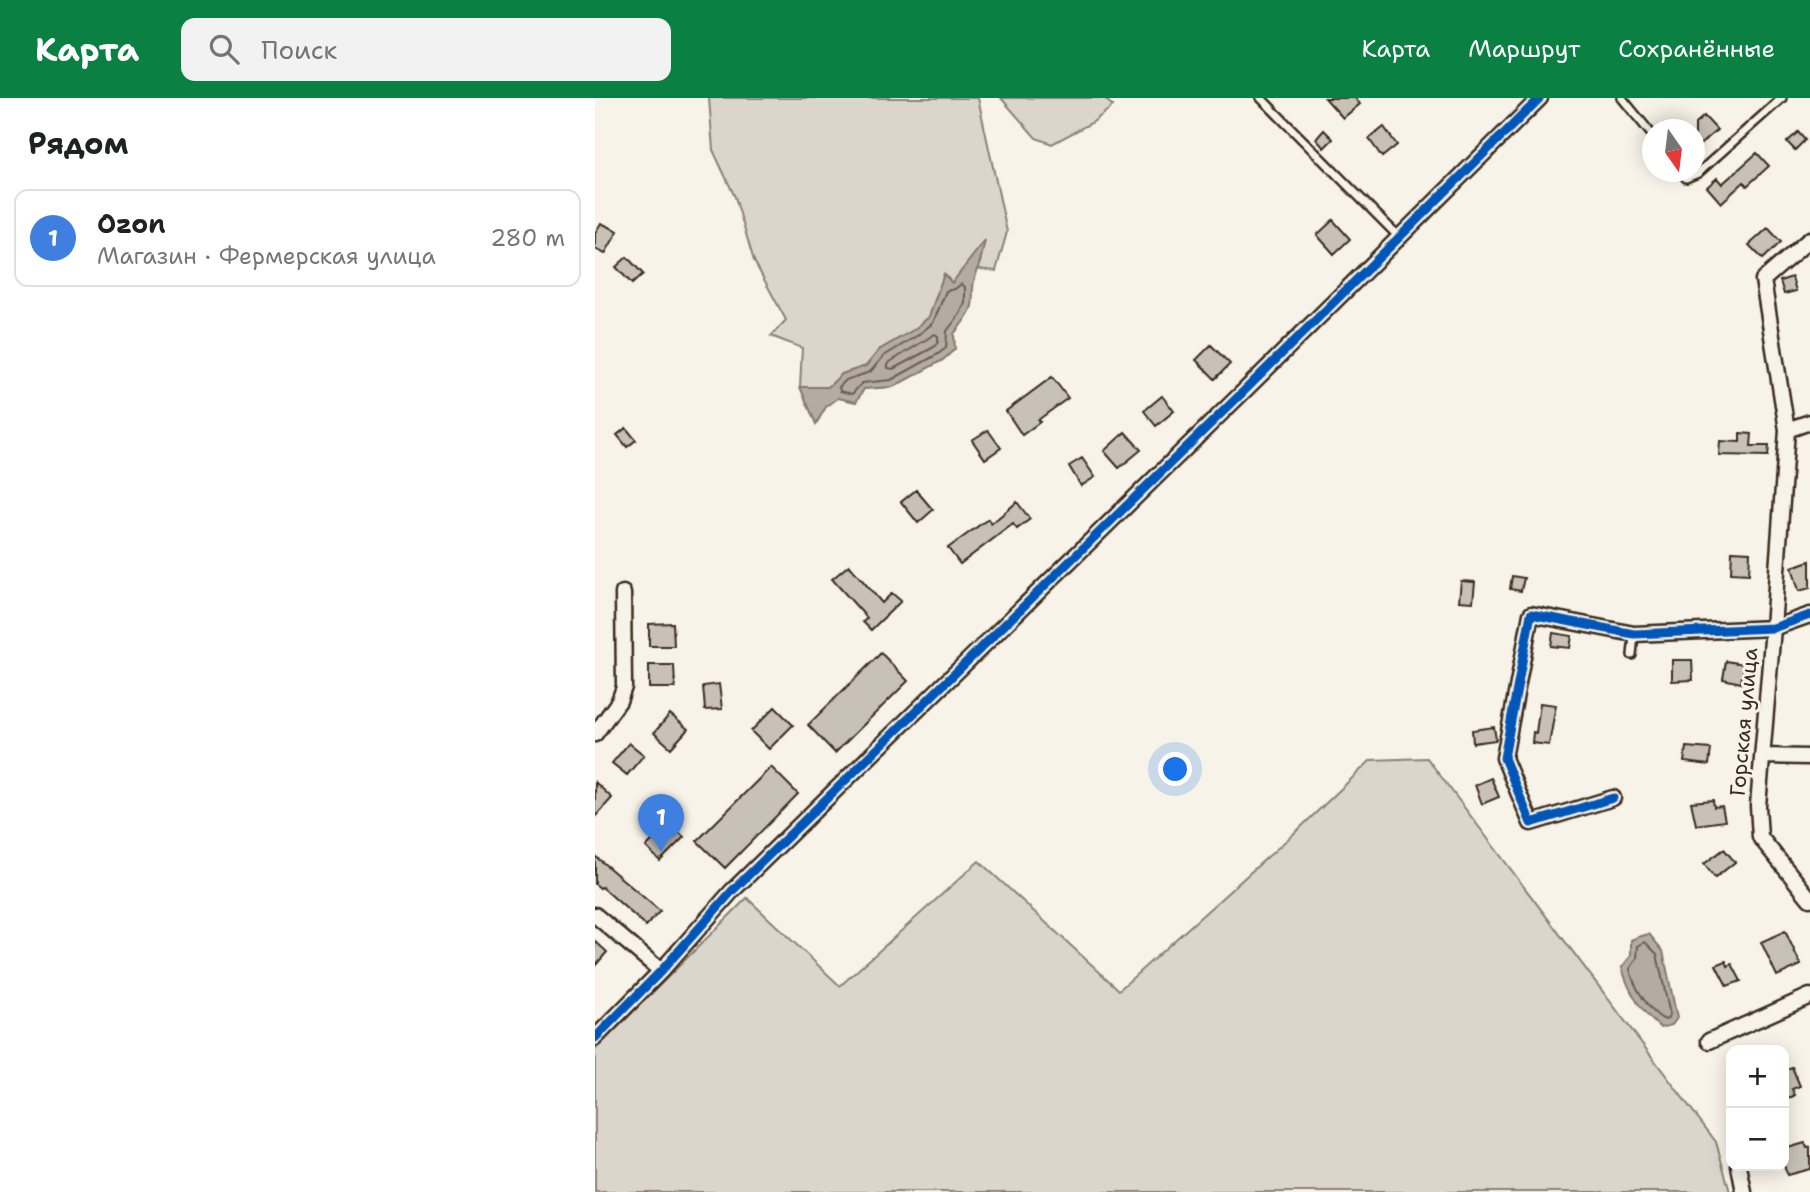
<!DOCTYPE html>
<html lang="ru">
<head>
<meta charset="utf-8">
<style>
	:root { --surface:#fff; --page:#f2f2f2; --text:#202124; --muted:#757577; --line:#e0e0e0; --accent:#0b8043 }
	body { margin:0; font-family:"Shantell Sans",sans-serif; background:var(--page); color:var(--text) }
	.controls { position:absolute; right:21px; bottom:21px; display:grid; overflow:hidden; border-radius:14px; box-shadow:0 4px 18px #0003 }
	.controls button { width:63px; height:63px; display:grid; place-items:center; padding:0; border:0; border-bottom:2px solid var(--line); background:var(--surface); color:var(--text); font:35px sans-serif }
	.compass { position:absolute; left:1047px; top:21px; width:63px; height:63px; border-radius:50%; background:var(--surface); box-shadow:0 4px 18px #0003; rotate:166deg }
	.you { position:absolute; left:581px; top:672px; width:24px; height:24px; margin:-18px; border:5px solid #fff; border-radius:50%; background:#1a73e8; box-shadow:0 0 0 10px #1a73e833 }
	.badge { display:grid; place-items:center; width:46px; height:46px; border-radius:50%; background:var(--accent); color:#fff; font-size:23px; font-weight:700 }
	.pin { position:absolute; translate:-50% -58px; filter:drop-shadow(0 2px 4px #0008) }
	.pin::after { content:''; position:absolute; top:37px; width:24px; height:21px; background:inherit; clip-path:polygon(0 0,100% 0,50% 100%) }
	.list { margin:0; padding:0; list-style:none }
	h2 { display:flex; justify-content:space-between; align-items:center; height:91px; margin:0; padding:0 28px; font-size:30px }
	h2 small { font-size:23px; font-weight:400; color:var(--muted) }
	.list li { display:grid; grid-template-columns:46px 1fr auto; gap:21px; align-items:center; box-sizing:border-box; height:98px; margin:0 14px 14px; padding:0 14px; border:2px solid var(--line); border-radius:14px }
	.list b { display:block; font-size:26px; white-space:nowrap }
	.list p { margin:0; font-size:23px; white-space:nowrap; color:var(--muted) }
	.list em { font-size:23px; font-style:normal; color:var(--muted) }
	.icon { flex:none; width:38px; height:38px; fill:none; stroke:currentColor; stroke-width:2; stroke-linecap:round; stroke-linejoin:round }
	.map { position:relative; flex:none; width:1215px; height:1094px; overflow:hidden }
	header { display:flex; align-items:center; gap:42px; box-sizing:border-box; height:98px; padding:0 35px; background:var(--accent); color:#fff }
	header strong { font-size:33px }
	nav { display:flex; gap:38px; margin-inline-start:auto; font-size:24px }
	.search { width:490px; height:63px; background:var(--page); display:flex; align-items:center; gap:18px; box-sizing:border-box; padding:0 24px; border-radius:14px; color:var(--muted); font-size:26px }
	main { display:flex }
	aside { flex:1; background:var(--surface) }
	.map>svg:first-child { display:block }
</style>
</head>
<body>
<header>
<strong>Карта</strong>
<div class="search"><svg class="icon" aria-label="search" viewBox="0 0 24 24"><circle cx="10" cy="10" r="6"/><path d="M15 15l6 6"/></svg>Поиск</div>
<nav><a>Карта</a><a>Маршрут</a><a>Сохранённые</a></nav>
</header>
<main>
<aside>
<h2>Рядом<small></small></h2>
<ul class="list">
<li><span class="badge" style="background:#3f7fe0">1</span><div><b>Ozon</b><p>Магазин · Фермерская улица</p></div><em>280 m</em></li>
</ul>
</aside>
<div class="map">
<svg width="1215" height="1094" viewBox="0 0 1215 1094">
	<rect width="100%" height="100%" fill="#f7f3e8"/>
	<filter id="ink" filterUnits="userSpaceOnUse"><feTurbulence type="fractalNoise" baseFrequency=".0143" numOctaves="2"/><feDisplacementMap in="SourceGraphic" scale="14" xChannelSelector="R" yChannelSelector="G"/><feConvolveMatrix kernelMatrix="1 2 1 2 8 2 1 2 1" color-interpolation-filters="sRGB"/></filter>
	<g filter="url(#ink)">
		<path fill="#dbd6cb" stroke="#8b8074" stroke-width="2" d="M114,0H383L412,134L401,173L384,171L389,144L357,186L349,176L334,219L320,231L284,252L272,268L247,276L233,290L205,289L207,250L176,238L191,222L159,163L140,99L118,52Z
			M406,0H509L518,8L498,24L457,46L441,40Z
			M832,660L1121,1044L1135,1094H0V952L152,800L245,888L384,763L524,892L705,730L776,662Z"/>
		<path fill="#b4aca0" stroke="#84786c" stroke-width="2" d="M390,142C387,156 384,168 380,180C376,189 379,199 377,208C374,219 365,227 359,236L360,251L348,262L298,289L269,291L261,304L243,300L231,309L221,326L205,289H233L247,276L271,268L284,252L320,231L334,219L349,176L357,185Z
			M1054,836L1068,853L1082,920L1077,927L1066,930C1047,915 1033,893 1027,869L1036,858V842L1043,839Z"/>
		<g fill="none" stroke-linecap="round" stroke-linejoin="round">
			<path stroke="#6b5e52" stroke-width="2" d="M366,186L370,189V205L365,216L352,233L351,250L343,256L296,282L267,285L257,296L245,293L244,289L251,282L275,274L289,258L323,237L338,225L351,193L360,191Z
				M340,236L343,238V244L339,249L298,271L293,270V267L295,264Z
				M1050,844L1062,856L1075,917L1073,920L1070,922C1055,916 1038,887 1035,871L1042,860L1043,848Z"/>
		</g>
		<path fill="#c8c1b6" stroke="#3b2a1e" stroke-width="2" d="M730,0H760L765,6L748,20Z
			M1109,18L1122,32L1100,51V26Z
			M789,29L802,47L787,59L774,41Z
			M729,32L738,41L729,50L721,41Z
			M1203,34L1210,42L1200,52L1192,44Z
			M1162,55L1174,68L1152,88L1149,84L1126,105L1112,89L1122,80L1127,86Z
			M738,122L755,141L739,156L722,137Z
			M6,125L23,133L10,156L0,151V135Z
			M1173,130L1186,144L1168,161L1154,147Z
			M32,159L48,176L37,186L21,169Z
			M1197,179L1201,193L1189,196L1185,183Z
			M616,247L635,266L620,281L601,262Z
			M457,279L473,300L443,322L445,324L427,337L411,313Z
			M567,298L579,313L561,328L549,313Z
			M31,330L41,342L32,349L22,337Z
			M393,332L406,350L390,361L377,342Z
			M530,334L546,352L524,370L509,353Z
			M1145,335L1157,336L1156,348H1174L1173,358L1124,357L1125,343L1145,344Z
			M487,360L500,379L486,388L474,368Z
			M321,392L338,412L323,425L306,404Z
			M422,404L435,421L422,431L418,426L365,466L353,450L393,421L396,426Z
			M1137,453L1155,454L1154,476L1136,475Z
			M1215,463V490L1204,493L1197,469Z
			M254,467L287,505L297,495L306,503L276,532L268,524L272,520L237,481Z
			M917,478L929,480L926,493L915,491Z
			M866,483L880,484L878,504L864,503Z
			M78,525L79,548H54V526Z
			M958,535L977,538L975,550L956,548Z
			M286,555L313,583L240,655L213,627Z
			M1077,562H1097L1098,582L1077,583Z
			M1131,563L1149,566L1146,585L1128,581Z
			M54,567H79L80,590H54Z
			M124,586L127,611L110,612L108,588Z
			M945,605L961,607L954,647L937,645L938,634L941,635Z
			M180,609L198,627L174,651L156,633Z
			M75,616L93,631L76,650L59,635Z
			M899,629L901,642L878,645L877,632Z
			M34,645L49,657L32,677L17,665Z
			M1091,649L1116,651L1114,667L1089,664Z
			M176,669L203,696L130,770L102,743Z
			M896,680L904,699L887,706L880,687Z
			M0,684L17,700L0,719Z
			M1118,702L1119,709L1127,708L1130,723L1101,727L1096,704Z
			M74,725L89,739L65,763L51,749Z
			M1129,751L1140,764L1120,780L1109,766Z
			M0,758L65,813L51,828L7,789L5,790L0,786Z
			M1190,833L1206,867L1182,878L1166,844Z
			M0,843L12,854L0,868Z
			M1131,863L1133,868L1137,866L1146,883L1132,888L1121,867Z
			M1197,969L1205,988L1197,991L1200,997L1189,1003V972Z
			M1210,1045L1212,1050L1215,1049V1071L1192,1077L1189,1067V1051Z"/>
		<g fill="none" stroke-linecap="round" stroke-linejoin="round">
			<g stroke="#3b2a1e" stroke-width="12">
				<path id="lane" d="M666,0L804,139
					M1027,0L1058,38
					M1086,74L1091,80L1103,75L1187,0
					M1037,557L1039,537"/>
			</g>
			<g stroke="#3b2a1e" stroke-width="19">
				<path id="street" d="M1215,324L1192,332L1178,530L1163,708L1165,739L1215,801
					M1192,332L1168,182L1215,141
					M0,636L24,603L29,589L28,495
					M1167,658L1215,659
					M1018,700L936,725L909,660L936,516L1039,536L1178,530L1215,517
					M0,817L66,873
					M0,940L66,873L137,793L648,294L945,0
					M1114,943L1215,898
					M1144,1068L1149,1094"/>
			</g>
			<use href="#lane" stroke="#f7f3e8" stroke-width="7"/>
			<use href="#street" stroke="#f7f3e8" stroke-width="14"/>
			<g stroke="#f7f3e8" stroke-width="13">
				<path id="cycleway" d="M1018,700L936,725L909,660L936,516L1039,536L1178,530L1215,517
					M0,940L66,873L137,793L648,294L945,0"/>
			</g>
			<use href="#cycleway" stroke="#0057b8" stroke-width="9"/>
		</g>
	</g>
	<g text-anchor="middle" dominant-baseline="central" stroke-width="6" stroke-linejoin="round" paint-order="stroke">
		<g font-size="21" fill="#3b2a1e" stroke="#f7f3e8">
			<text transform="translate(1149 624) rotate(-85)">Горская улица</text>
		</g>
	</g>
</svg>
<div class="controls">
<button>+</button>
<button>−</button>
</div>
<svg class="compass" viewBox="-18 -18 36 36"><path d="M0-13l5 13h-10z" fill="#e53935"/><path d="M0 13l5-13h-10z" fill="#757577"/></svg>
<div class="you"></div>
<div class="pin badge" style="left:66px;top:754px;background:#3f7fe0">1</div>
</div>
</main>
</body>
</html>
